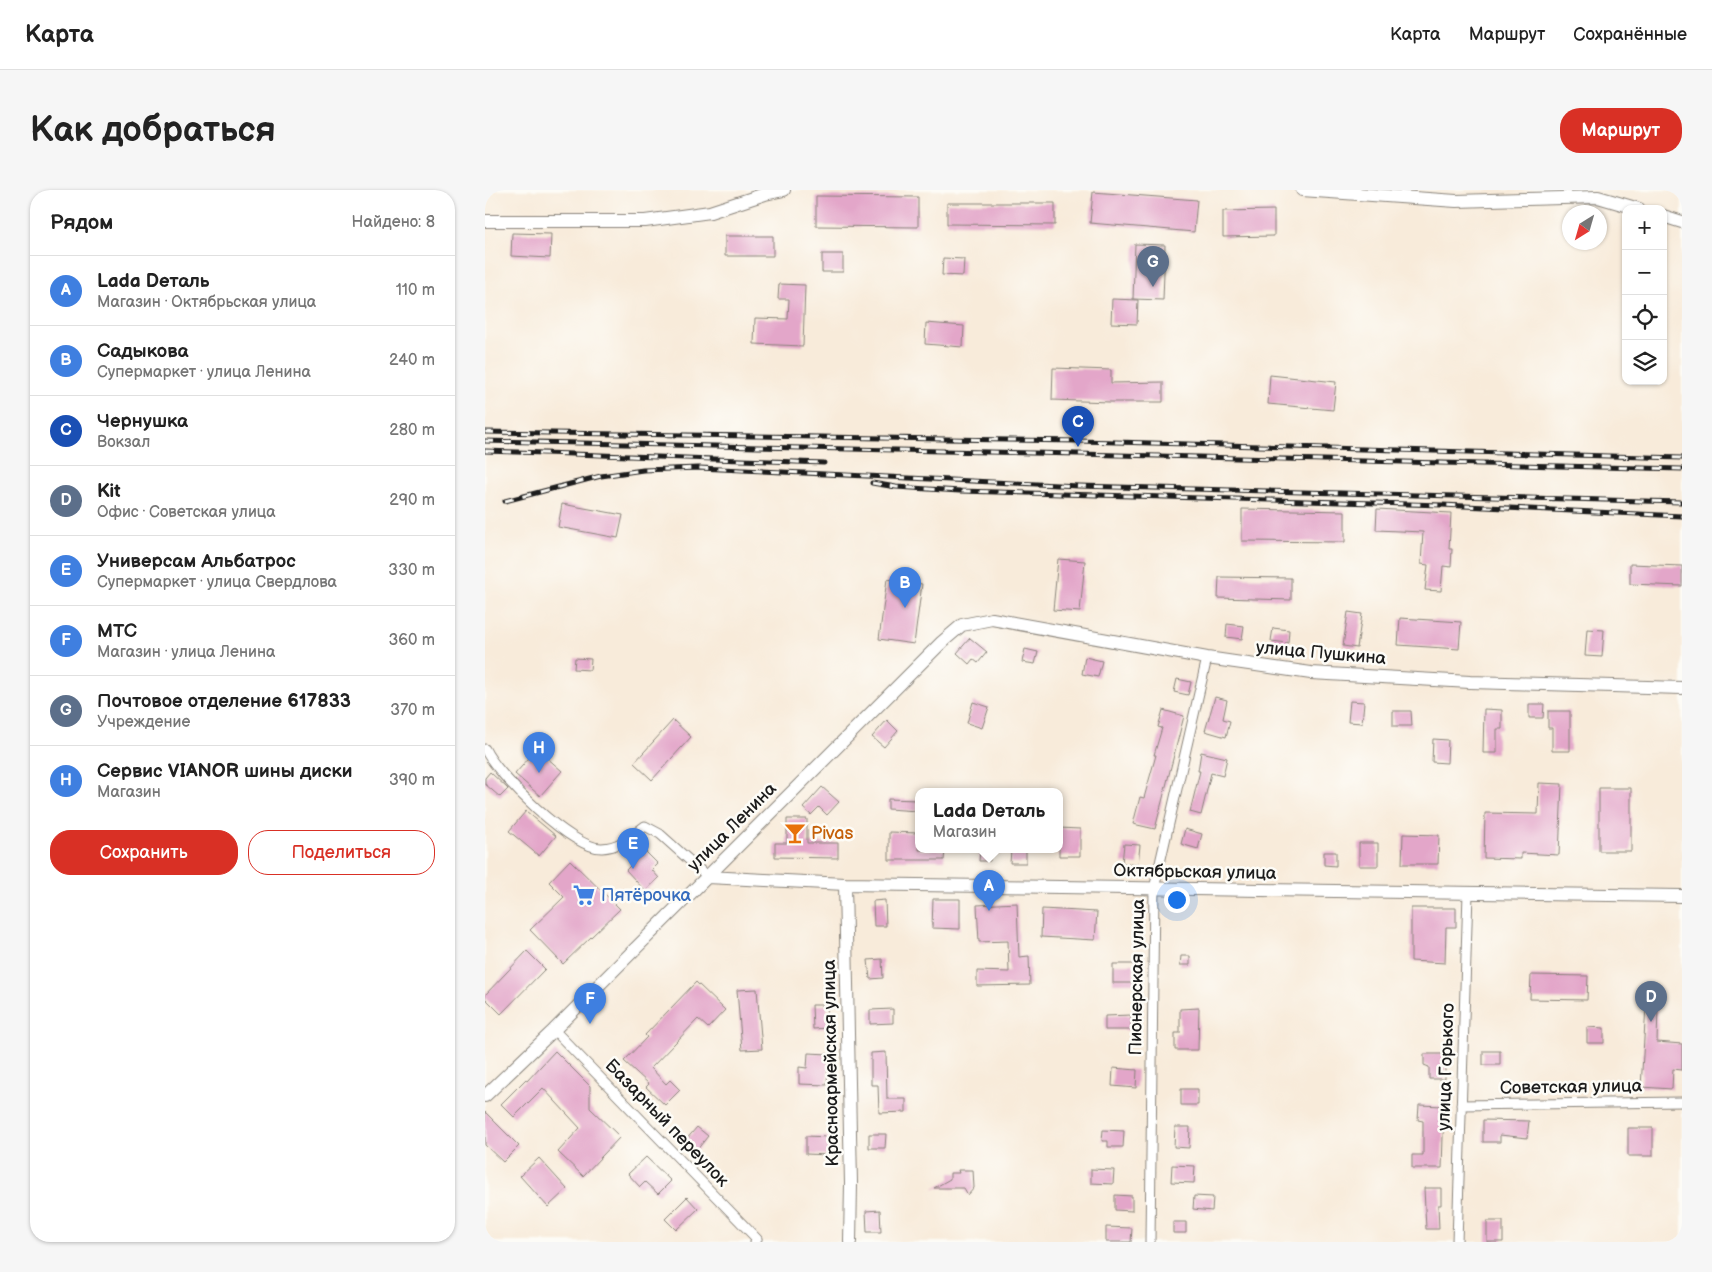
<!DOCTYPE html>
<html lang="ru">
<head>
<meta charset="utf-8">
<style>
	:root { --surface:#fff; --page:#f6f6f6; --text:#222; --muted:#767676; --line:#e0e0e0; --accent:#d93025 }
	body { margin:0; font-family:"Balsamiq Sans",sans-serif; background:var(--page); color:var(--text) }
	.controls { position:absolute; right:15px; top:15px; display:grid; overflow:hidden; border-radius:10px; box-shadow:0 1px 4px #0004 }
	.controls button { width:45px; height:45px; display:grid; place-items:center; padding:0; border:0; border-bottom:1px solid var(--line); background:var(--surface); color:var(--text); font:25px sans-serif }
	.compass { position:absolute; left:1077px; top:15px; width:45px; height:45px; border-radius:50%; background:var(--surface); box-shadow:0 1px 4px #0004; rotate:217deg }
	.you { position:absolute; left:691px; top:709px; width:18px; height:18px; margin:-12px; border:4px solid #fff; border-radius:50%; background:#1a73e8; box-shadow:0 0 0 8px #1a73e833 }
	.badge { display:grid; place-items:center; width:32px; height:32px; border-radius:50%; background:var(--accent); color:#fff; font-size:16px; font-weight:700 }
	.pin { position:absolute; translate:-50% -41px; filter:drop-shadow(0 1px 2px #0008) }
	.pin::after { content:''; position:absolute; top:26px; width:18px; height:15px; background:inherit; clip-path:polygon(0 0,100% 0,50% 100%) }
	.popup { position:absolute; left:430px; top:598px; width:148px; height:65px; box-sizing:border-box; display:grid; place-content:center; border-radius:10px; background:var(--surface); filter:drop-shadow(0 1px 4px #0005); font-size:16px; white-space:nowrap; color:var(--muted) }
	.popup b { font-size:19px; color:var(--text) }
	.popup::after { content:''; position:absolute; left:50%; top:100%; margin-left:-10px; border:10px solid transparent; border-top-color:var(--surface) }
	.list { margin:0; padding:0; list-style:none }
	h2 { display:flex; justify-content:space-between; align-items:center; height:65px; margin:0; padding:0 20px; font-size:21px }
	h2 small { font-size:16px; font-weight:400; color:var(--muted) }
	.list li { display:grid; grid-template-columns:32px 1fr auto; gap:15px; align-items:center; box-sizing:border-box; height:70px; padding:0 20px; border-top:1px solid var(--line) }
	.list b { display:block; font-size:19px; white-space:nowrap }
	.list p { margin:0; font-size:16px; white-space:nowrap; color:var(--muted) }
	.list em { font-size:16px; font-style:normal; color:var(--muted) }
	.actions { display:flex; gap:10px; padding:15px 20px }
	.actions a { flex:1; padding:11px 0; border:1px solid var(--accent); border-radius:20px; text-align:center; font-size:18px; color:var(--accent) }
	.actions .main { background:var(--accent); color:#fff }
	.icon { flex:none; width:28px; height:28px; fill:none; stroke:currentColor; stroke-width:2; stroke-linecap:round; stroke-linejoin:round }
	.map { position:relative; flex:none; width:1197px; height:1052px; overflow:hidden; border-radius:20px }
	header { display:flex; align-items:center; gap:30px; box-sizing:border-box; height:70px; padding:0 25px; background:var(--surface); border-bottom:1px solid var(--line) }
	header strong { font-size:24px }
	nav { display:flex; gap:28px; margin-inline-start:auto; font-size:18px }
	.intro { display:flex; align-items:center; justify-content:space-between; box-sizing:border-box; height:120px; padding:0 30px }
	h1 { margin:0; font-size:35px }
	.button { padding:12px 22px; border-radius:20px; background:var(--accent); color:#fff; font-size:18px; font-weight:700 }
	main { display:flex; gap:30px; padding:0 30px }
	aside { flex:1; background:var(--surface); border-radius:20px; box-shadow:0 1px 4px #0004 }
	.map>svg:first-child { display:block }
</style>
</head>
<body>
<header>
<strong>Карта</strong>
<nav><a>Карта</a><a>Маршрут</a><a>Сохранённые</a></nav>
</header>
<div class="intro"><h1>Как добраться</h1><a class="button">Маршрут</a></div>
<main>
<aside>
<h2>Рядом<small>Найдено: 8</small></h2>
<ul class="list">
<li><span class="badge" style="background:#3f7fe0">A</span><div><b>Lada Dеталь</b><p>Магазин · Октябрьская улица</p></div><em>110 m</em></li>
<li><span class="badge" style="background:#3f7fe0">B</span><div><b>Садыкова</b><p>Супермаркет · улица Ленина</p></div><em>240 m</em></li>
<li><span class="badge" style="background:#1a4fb4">C</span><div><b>Чернушка</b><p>Вокзал</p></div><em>280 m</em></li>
<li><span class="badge" style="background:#5c6f8a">D</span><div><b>Kit</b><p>Офис · Советская улица</p></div><em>290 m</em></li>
<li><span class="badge" style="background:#3f7fe0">E</span><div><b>Универсам Альбатрос</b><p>Супермаркет · улица Свердлова</p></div><em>330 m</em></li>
<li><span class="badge" style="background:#3f7fe0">F</span><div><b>МТС</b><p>Магазин · улица Ленина</p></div><em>360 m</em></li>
<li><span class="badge" style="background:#5c6f8a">G</span><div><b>Почтовое отделение 617833</b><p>Учреждение</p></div><em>370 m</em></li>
<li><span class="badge" style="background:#3f7fe0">H</span><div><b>Сервис VIANOR шины диски</b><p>Магазин</p></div><em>390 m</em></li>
</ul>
<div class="actions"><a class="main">Сохранить</a><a>Поделиться</a></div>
</aside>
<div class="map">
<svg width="1197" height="1052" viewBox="0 0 1197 1052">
	<rect width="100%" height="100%" fill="#fdfcf7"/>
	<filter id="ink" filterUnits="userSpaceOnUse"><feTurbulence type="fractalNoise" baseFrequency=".02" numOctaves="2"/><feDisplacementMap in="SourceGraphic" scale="10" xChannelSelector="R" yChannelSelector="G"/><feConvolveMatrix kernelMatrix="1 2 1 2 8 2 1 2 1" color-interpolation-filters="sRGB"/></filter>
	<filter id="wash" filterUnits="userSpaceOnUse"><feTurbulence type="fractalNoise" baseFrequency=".0096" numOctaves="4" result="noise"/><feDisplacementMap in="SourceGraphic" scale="20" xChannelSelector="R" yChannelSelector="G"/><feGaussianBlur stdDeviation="1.12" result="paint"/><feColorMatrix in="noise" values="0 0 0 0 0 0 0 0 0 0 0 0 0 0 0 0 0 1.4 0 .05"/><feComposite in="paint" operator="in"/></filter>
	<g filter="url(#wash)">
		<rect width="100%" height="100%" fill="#f8ebda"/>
		<g id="blocks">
			<path fill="#e3a6c9" d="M608,2L712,10L709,42L605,33Z
				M331,6L433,7V37L331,36Z
				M462,13H570V35L462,34Z
				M789,20V46L738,47V21Z
				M27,43L66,44L65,68L26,66Z
				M240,46H288V66H240Z
				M650,54L680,55L678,110L648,109Z
				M337,64H358V82H337Z
				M458,68L479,69L478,86L457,85Z
				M294,94L320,95L318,156L269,154L270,128L303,129L304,109H293Z
				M627,109L653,110L652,134L626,133Z
				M441,133L479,136L478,157L440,154Z
				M568,178L626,180V193L678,192V212H625L567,210Z
				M785,185L851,192L848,220L783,214Z
				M77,314L138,325L133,348L73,337Z
				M757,319L860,321V352L757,351Z
				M892,319L966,323L964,359H967L966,377L958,376L956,401L940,400L943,375L936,374L938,342L891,340Z
				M573,369L600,371L595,422L568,420Z
				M1145,374L1197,376V396L1145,394Z
				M734,387L806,388V410L733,408Z
				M402,389L437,394L429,454L394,449Z
				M863,422L877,424L872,458L858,456Z
				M915,428L976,432L974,459L913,455Z
				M742,434L759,436L757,449L741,447Z
				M788,438L804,440L803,453L786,451Z
				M1102,439L1119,440L1117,467L1100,466Z
				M485,448L502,462L493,473L488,469L484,474L472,463Z
				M540,459L553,462L550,474L537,472Z
				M600,467L617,471L613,487L597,484Z
				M90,468L106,469L105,480L89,479Z
				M692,489L706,492L703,505L689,502Z
				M730,507L742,510L738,529L745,531L741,547L720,541Z
				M865,511L879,512L877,533L863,532Z
				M488,512L504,517L497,538L482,533Z
				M1044,514H1059L1058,528H1044Z
				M999,519L1017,520V539H1012V563H998Z
				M678,520L699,526L670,639L648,634L655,607L659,608L671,565H669L677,538L673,537Z
				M908,521H926L927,536H908Z
				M1063,521H1085V561H1067V538H1063Z
				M188,530L206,547L167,590L149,573Z
				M402,530L413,541L399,557L387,547Z
				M948,549L963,550L962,573L947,572Z
				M52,559L77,581L55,606L30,584Z
				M716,562L742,568L738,586L726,583L716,625L705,622L715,581H713Z
				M5,582L23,599L15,607L0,594V588Z
				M1054,593L1077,594L1074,665L1036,663V669L999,668L1000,623L1053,624Z
				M337,597L354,612L342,625L334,617L326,625L318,618Z
				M1114,598H1146V661H1114Z
				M403,609L432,610V621L403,619Z
				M41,621L71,646L54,666L24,641Z
				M302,629H322V653H353V668L290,667V653H302Z
				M574,638L595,639V666H574Z
				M700,639L717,644L713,659L696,654Z
				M404,642L434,643V660H460L459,670H404Z
				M918,644L954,645L953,674H917Z
				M874,653H893V676H874Z
				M639,654L655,655L653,675L637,673Z
				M495,660H505V671H494Z
				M526,660L541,661V673H525Z
				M160,661L173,674L167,680L174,688L160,701L141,680Z
				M839,662H851V676L839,675Z
				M85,670L135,719L78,774L45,740L79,707L64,692Z
				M448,709H475V739L447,738Z
				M400,710L401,736H389L388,711Z
				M532,713L534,767L544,766L545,795L492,796V781L524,782L523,751L494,752L492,715Z
				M926,718H971V737H961L960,773L926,771Z
				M557,719L612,722L610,750L556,747Z
				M42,761L60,779L16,824L0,808V805Z
				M696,766H705V775H695Z
				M397,769L398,788L385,789L383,770Z
				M628,774H649V793H628Z
				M1046,785L1103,786L1102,810L1045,809Z
				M211,792L240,820L223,838L213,829L166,878L181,894L185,890L195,900L180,915L161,897L164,894L139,871L162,847L160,845Z
				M272,799L277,859L257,860L252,800Z
				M327,815H342L343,838L328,839Z
				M1161,816L1173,817L1172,852L1197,854V880L1188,879L1187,899L1156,897Z
				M714,818L713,860H690V843H695V819Z
				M408,819V833L385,834V820Z
				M646,825V840H620V826Z
				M1102,837L1119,838V853H1102Z
				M70,861L105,896V918L135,947L98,986L73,962L95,938L58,898L29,927L16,914L41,889L42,891Z
				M998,861H1015V875H998Z
				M401,862L402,909H421V922L394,923L393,895H386V863Z
				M323,863L344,864L342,895L314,894V877L322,878Z
				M939,864H960V889H944V877L939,875Z
				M628,878L652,880L651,898L627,896Z
				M696,899H713V915H696Z
				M934,915L959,916L957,978H927V965H938V931L933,930Z
				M0,922L34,956L18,972L0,955Z
				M998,930L1044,931L1042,948L1015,945V952H998Z
				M212,937L223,946L211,961L200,951Z
				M690,937H705L704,958L689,957Z
				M1143,938H1168V966H1143Z
				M618,940L639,941L638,957H623V951H617Z
				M384,944H401L400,958H384Z
				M321,946L343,947V965L321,964Z
				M161,967L186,991L173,1004L160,992L155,997L143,984Z
				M54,968L82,999L63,1017L35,986Z
				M687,975L710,976L709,993L686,992Z
				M606,979L629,980L628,994L606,993Z
				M473,980H488L489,998L483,1005L479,998H449L465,989V983H474Z
				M939,998H956V1015H953L954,1039H941Z
				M630,1005L647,1006V1021L630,1020Z
				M709,1006L728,1007L727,1021L708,1019Z
				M202,1007L213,1019L191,1040L180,1029Z
				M395,1020L396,1042H382L381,1021Z
				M1002,1031H1018V1052H1002Z
				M688,1032H701V1043H688Z
				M621,1037L647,1038L646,1052H621Z"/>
		</g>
	</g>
	<g filter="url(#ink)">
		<use href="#blocks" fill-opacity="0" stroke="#8a847b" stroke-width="1"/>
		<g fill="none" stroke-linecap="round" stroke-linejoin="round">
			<g stroke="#8a847b" stroke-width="11">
				<path id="street" d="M0,559C12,585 87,659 117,658C135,657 145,647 160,636L175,644L223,687
					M69,840L272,1049L270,1052
					M976,915L1197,912
					M665,1052L669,699L722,468
					M972,1052L983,703"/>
			</g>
			<g stroke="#8a847b" stroke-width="14">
				<path id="secondary" d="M817,0L971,11L1113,7L1154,19
					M1178,26L1197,32
					M0,31H160L225,22L280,4L299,0
					M223,687L360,694L1197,706
					M360,694L366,993L365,1052
					M0,906L69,840L457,452L477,435L507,429L722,468L826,483L985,492L1197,498"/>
			</g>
			<use href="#street" stroke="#fff" stroke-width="9"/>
			<use href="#secondary" stroke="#fff" stroke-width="12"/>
			<g stroke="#1c1c1c" stroke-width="5">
				<path id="rail" d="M0,242L594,251L1197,268
					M0,251L593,264L1197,279
					M0,261L339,273
					M387,293L411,297L475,301L957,315L1197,326
					M20,311L116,286L158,280L214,278L594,296L1197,312"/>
			</g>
			<use href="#rail" stroke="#fdfcf7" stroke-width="3" stroke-dasharray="9" stroke-linecap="butt"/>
		</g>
	</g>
	<defs>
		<g id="bar-bare" transform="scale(1.725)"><path d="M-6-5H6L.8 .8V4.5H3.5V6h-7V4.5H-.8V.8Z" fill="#e8710a" stroke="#fdfcf7" stroke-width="2.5" paint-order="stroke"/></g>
		<g id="supermarket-bare" transform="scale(1.725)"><path d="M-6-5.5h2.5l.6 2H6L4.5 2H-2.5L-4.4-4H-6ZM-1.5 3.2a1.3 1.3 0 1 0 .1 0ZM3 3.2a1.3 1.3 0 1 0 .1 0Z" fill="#3f7fe0" stroke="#fdfcf7" stroke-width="2.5" paint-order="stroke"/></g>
	</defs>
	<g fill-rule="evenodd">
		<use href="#bar-bare" x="310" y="643"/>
		<use href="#supermarket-bare" x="99" y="705"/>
	</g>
	<g text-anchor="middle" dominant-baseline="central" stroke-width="5" stroke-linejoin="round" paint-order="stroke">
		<g font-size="18" fill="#1c1c1c" stroke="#fdfcf7">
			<text transform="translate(836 463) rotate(5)">улица Пушкина</text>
			<text transform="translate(247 637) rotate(-45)">улица Ленина</text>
			<text transform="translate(710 682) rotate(1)">Октябрьская улица</text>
			<text transform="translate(652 787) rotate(-89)">Пионерская улица</text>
			<text transform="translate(346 873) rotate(-91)">Красноармейская улица</text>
			<text transform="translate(961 877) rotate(-88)">улица Горького</text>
			<text transform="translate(1086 897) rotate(-1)">Советская улица</text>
			<text transform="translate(182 933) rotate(46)">Базарный переулок</text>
		</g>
		<g font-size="18" fill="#c56008" stroke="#fdfcf7" text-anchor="start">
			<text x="326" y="643">Pivas</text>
		</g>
		<g font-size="18" fill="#366cbe" stroke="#fdfcf7" text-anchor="start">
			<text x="116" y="705">Пятёрочка</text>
		</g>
	</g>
</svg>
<div class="controls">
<button>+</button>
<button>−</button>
<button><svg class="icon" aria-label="locate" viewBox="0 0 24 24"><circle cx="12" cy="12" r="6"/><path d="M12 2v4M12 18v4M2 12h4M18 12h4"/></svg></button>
<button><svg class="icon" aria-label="layers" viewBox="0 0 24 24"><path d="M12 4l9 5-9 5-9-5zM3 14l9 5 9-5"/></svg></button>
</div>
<svg class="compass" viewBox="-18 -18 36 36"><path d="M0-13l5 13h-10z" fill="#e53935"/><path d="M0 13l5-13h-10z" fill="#767676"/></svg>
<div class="you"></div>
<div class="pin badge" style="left:504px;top:721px;background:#3f7fe0">A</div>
<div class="popup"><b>Lada Dеталь</b>Магазин</div>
<div class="pin badge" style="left:420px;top:418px;background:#3f7fe0">B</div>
<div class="pin badge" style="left:593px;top:257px;background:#1a4fb4">C</div>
<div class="pin badge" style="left:1166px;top:832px;background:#5c6f8a">D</div>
<div class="pin badge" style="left:148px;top:679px;background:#3f7fe0">E</div>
<div class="pin badge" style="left:105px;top:834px;background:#3f7fe0">F</div>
<div class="pin badge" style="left:668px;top:97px;background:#5c6f8a">G</div>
<div class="pin badge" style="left:54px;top:583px;background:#3f7fe0">H</div>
</div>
</main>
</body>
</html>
